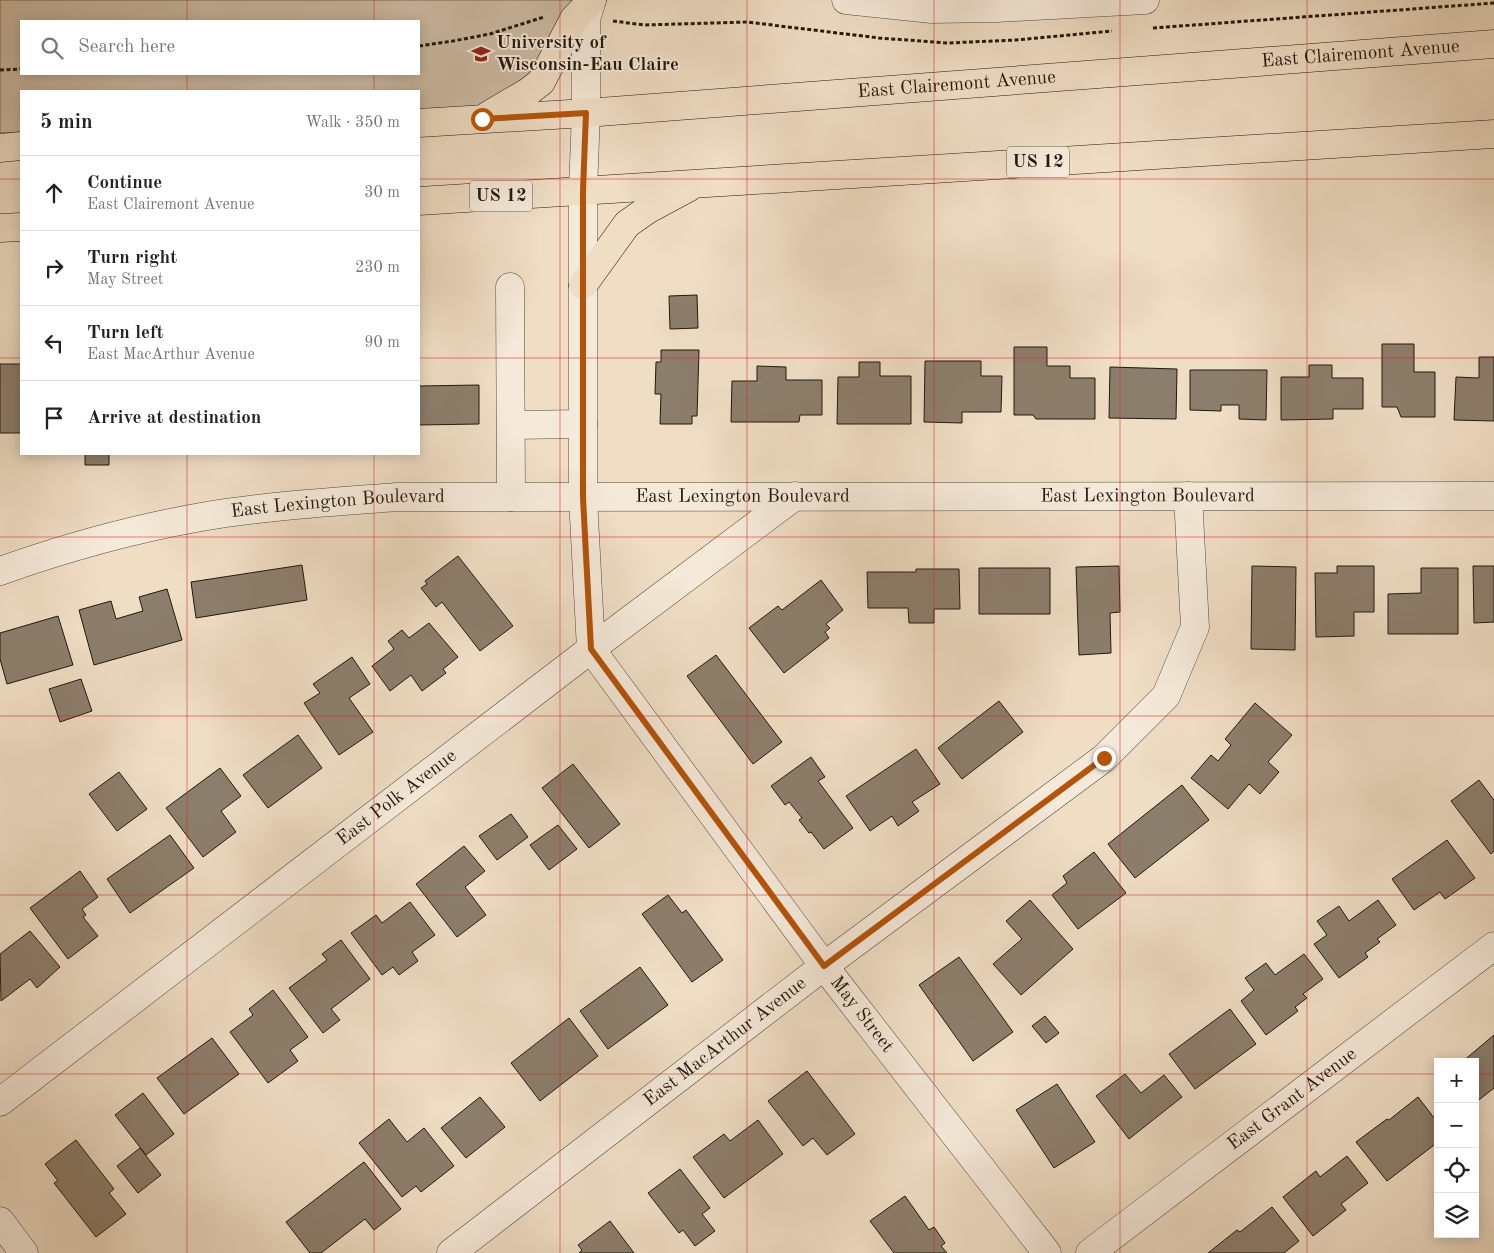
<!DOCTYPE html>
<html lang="en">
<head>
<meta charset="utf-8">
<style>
	:root { --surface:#fff; --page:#f6f6f6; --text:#222; --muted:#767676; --line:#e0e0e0 }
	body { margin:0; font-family:"Old Standard TT",serif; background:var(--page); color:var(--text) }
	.controls { position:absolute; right:15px; bottom:15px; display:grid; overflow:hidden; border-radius:0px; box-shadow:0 2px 12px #0003 }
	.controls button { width:45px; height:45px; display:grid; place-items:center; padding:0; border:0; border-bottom:1px solid var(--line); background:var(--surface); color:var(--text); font:25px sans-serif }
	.stop { position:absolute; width:15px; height:15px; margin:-11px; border:4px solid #b45309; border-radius:50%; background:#fff }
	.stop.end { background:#b45309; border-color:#fff; box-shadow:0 1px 5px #0008 }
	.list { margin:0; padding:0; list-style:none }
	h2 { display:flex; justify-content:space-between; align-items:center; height:65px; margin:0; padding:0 20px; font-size:21px }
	h2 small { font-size:16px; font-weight:400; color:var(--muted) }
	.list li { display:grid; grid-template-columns:32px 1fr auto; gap:15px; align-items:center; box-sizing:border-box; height:75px; padding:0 20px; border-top:1px solid var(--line) }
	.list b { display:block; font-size:19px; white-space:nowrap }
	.list p { margin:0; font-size:16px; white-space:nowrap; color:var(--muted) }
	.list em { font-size:16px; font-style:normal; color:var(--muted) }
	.icon { flex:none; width:28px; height:28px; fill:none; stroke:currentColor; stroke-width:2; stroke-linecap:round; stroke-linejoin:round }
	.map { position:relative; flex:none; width:1494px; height:1253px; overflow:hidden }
	.search { position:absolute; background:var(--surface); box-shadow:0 2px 12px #0003; left:20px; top:20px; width:400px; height:55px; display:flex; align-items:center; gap:12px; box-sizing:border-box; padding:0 18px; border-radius:0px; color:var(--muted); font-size:19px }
	.panel { position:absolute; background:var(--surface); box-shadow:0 2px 12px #0003; left:20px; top:90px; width:400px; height:365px; border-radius:0px }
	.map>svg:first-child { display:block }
</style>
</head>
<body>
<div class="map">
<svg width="1494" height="1253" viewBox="0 0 1494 1253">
	<rect width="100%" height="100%" fill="#efddc4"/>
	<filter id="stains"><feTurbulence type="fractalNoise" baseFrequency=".004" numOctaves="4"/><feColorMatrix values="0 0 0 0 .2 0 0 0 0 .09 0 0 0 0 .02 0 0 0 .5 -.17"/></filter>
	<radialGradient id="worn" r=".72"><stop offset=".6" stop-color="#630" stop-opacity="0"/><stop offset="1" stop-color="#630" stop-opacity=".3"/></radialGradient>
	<path fill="#ccbca5" stroke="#766a59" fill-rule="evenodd" d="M0,0H592L541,82L482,119L419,121V91H21V132L0,133ZM21,21H419V74H21Z"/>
	<path fill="#8c7e6c" stroke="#21180d" d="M697,295L698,328L670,329L669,296Z
		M1382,344H1414V372H1435V417H1401L1397,407H1382Z
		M1014,347H1047V366H1070V378H1095V419H1036L1033,415H1014Z
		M661,350H699L697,416H692V424H660L661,394H655L656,362H661Z
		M1479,357H1494V421L1454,420L1456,377L1479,378Z
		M925,361H981V376H1002L1001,412H962V423L924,422Z
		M859,362H880V376H911V424H837L838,377H859Z
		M0,364H21V433H0Z
		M1309,365H1332V378H1363V409H1333V419L1281,420V377H1309Z
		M757,366L786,367V380H822V415H800L799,422H731L732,381H757Z
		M1110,367L1177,369L1176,419L1109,418Z
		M1190,370H1267L1266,420L1239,419V405H1221V411L1190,410Z
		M479,385V424L419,425V386Z
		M85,454H109V465H85Z
		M458,556L513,626L480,651L442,602L436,607L421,588L427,584L425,581Z
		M302,565L307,600L196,618L191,582Z
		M1119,566L1120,612L1110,613L1111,653L1079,655L1076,567Z
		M1252,566L1296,567L1295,650L1251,649Z
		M1337,566H1374V612H1354V636L1316,637L1315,573H1337Z
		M1473,566H1494V622L1474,623Z
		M979,568H1050V614H979Z
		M1421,568H1458V634H1388V594L1421,593Z
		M916,569H959L960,609H934V623H909L908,608H868L867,572H916Z
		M821,580L843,610L826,624L830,628L825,632L829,638L784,673L749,628L778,606L782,610Z
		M167,589L182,640L94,665L79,610L111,601L116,619L143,611L139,597Z
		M58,616L73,665L7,684L0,659V633Z
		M429,623L458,657L443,669L446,673L422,691L411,675L390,691L372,666L394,649L388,641L402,630L409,638Z
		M716,655L782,742L753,764L687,676Z
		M352,657L370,684L349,698L373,732L339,755L304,703L320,693L313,684Z
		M81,679L92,711L60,722L49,689Z
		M999,701L1023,732L962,779L938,748Z
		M1255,703L1292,735L1268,762L1279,772L1260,794L1249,784L1228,809L1191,778L1211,755L1218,761L1231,745L1225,739Z
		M298,735L322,768L268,808L243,775Z
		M916,749L940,784L912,802L919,811L898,826L892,816L870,831L846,796Z
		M811,757L825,777L818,781L853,828L824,849L811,832L809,833L799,820L802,818L789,802L785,805L771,786Z
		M573,764L620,824L589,848L542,788Z
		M220,768L241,796L221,811L236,832L203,857L166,808Z
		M119,772L147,809L117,831L89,794Z
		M1479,780L1494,800V851L1491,854L1451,801Z
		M1182,785L1209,820L1135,878L1108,844Z
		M511,814L528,837L497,860L479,836Z
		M558,825L577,849L549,870L530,845Z
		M170,835L194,868L130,913L107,879Z
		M1447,840L1475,878L1445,899L1440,892L1414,910L1392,879Z
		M464,846L485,871L465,887L486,915L457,937L416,884Z
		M1094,852L1126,893L1078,929L1052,895L1067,883L1063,876Z
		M80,871L98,897L82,909L86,915L83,917L98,936L68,959L30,908Z
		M668,895L682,913L686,910L723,960L692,982L642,914Z
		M1030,900L1073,949L1021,995L993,964L1022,939L1006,921Z
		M1378,900L1396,925L1377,939L1380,942L1365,953L1368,957L1339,978L1314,944L1327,935L1317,921L1339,906L1349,921Z
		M410,902L435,935L412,952L418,961L399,975L393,967L382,975L351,933L376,915L382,923Z
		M30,931L60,967L37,988L30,979L1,1001L0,954Z
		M341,940L370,979L331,1009L340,1020L323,1033L289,988L327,960L322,954Z
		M1304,954L1323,979L1303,994L1307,998L1295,1007L1298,1011L1266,1035L1241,1001L1254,990L1245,978L1266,963L1275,975Z
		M959,957L1013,1032L973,1061L919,985Z
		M640,967L668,1005L608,1049L580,1011Z
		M273,990L308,1037L290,1050L298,1061L268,1083L230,1032L253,1015L249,1009Z
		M1230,1009L1256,1044L1195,1089L1169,1054Z
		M1045,1016L1059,1033L1046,1043L1032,1026Z
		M569,1018L598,1056L540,1101L511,1063Z
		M1494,1035V1088L1475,1103V1062H1462Z
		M212,1038L239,1074L184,1114L157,1078Z
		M807,1071L855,1134L827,1155L813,1138L803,1146L768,1101Z
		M1125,1074L1141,1093L1164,1075L1182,1097L1129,1139L1096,1096Z
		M1057,1084L1095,1142L1054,1168L1016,1110Z
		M143,1093L174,1134L146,1155L115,1115Z
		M480,1097L505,1127L466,1158L441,1128Z
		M1418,1097L1438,1123V1142L1387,1181L1356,1142L1387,1119L1389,1120Z
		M389,1119L407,1142L424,1128L454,1166L421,1192L416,1186L402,1197L359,1143Z
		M758,1120L783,1154L724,1198L693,1157L724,1134L730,1141Z
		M76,1140L114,1189L109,1193L126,1214L96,1237L54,1183L58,1181L45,1164Z
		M140,1148L161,1175L138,1193L117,1166Z
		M1347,1156L1368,1183L1341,1204L1346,1210L1313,1236L1283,1197L1316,1171L1320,1177Z
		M364,1162L401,1209L374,1230L365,1219L321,1253H310L286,1222Z
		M680,1169L710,1208L702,1214L715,1231L695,1246L683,1230L679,1233L648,1193Z
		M905,1196L929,1230L934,1227L945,1243L941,1246L947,1253H894L870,1221Z
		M1272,1207L1299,1241L1284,1253H1208L1237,1230L1240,1232Z
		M610,1221L634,1253H579L582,1250L578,1245Z"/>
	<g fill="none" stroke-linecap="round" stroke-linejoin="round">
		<g stroke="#54493b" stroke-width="29">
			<g id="minor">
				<path id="s1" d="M592,0L586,19V113L583,190V498L591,649L824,966L1047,1253"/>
				<path d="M846,0L932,9L996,8L1145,0"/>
				<path d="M510,287L511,497"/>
				<path d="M511,425L583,424"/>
				<path id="s2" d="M0,571C65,548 133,529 201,517C265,506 332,502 397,497L1494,496"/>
				<path id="s3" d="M0,1102L591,649L795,496"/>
				<path d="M0,1221L24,1253"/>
				<path id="s4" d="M451,1253L824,966L1104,758L1166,696L1195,627L1188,496"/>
				<path id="s5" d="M1090,1253L1494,946"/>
			</g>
		</g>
		<g stroke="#21180d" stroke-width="29">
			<g id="major">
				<path d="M487,116L528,92L541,82L574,19L592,0"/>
				<path id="s6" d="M419,123L586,113L1494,44"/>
				<path d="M0,148L21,146"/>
				<path d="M419,201L1494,134"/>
				<path d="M0,228L21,227"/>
				<path d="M583,285L627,224L647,210L688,188"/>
			</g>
		</g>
		<path stroke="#21180d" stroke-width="3" stroke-dasharray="4 2.5" stroke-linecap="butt" d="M613,21L644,25L747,22L879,38L948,43L1016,40L1112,31
			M1153,28L1494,3
			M419,46L453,41L490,34L544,17
			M0,70L21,69"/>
		<use href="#minor" stroke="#f5e9d9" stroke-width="28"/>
		<use href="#major" stroke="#efddc4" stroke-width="28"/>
	</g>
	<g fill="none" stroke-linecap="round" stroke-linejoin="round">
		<path stroke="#b45309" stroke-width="6" d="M482,119L586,113L583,190V498L591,649L824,966L1104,758"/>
	</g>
	<path fill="none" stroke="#d62828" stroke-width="1" stroke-opacity="0.55" d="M187,0V21M374,0V21M560,0V1253M747,0V1253M934,0V1253M1120,0V1253M1307,0V1253M187,74V91M374,74V91M0,179H21M419,179H1494M0,358H21M419,358H1494M187,454V1253M374,454V1253M0,537H1494M0,716H1494M0,895H1494M0,1074H1438M1475,1074H1494"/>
	<defs>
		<g id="university-bare" transform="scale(1.5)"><path d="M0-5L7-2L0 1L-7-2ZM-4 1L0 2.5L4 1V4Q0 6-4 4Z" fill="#8f2418" stroke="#f5e9d9" stroke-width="2.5" paint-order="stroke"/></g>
	</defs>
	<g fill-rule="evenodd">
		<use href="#university-bare" x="481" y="54"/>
	</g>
	<g text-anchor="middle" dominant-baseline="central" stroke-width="4" stroke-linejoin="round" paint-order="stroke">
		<g fill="#f5e9d9" stroke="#61574a" stroke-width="1">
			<rect x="1007" y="146.5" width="62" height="31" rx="4"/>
			<rect x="470" y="180.5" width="62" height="31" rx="4"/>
		</g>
		<g font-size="18" font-weight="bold" fill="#21180d">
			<text x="1038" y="162">US 12</text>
			<text x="501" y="196">US 12</text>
		</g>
		<g font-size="19" font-weight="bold" fill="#21180d" stroke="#f5e9d9" text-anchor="start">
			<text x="496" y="43">University of<tspan x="496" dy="22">Wisconsin-Eau Claire</tspan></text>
		</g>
		<g font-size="19" fill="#21180d" stroke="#f5e9d9">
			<text stroke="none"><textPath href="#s6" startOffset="944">East Clairemont Avenue</textPath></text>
			<text stroke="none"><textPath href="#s6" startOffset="539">East Clairemont Avenue</textPath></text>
			<text stroke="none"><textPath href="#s2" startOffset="1156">East Lexington Boulevard</textPath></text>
			<text stroke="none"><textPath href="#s2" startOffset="751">East Lexington Boulevard</textPath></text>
			<text stroke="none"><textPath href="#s2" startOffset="346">East Lexington Boulevard</textPath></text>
			<text stroke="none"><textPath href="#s3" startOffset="500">East Polk Avenue</textPath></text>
			<text stroke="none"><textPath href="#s1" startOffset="1105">May Street</textPath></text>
			<text stroke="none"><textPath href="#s4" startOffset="346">East MacArthur Avenue</textPath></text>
			<text stroke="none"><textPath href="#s5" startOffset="254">East Grant Avenue</textPath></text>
		</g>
	</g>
	<rect width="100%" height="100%" filter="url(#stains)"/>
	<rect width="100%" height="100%" fill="url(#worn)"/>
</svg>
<div class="controls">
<button>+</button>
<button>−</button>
<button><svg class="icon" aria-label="locate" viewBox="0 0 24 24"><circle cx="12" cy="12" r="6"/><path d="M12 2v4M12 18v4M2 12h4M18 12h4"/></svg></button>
<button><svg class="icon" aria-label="layers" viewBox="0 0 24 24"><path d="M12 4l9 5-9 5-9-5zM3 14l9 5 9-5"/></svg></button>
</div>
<div class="stop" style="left:482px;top:119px"></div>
<div class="stop end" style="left:1104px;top:758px"></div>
<div class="search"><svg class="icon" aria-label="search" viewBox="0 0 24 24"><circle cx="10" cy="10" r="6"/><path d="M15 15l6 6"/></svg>Search here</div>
<section class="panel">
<h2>5 min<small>Walk · 350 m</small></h2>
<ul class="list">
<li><svg class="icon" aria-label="ahead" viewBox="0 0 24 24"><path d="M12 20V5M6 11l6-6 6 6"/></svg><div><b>Continue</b><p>East Clairemont Avenue</p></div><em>30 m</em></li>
<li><svg class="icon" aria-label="right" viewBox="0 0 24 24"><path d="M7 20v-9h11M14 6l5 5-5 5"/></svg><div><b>Turn right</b><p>May Street</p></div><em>230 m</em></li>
<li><svg class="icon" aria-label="left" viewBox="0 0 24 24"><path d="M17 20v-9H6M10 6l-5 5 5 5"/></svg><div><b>Turn left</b><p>East MacArthur Avenue</p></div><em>90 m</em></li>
<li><svg class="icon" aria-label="arrive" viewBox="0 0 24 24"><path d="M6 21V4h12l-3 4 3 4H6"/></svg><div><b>Arrive at destination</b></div></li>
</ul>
</section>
</div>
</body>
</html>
